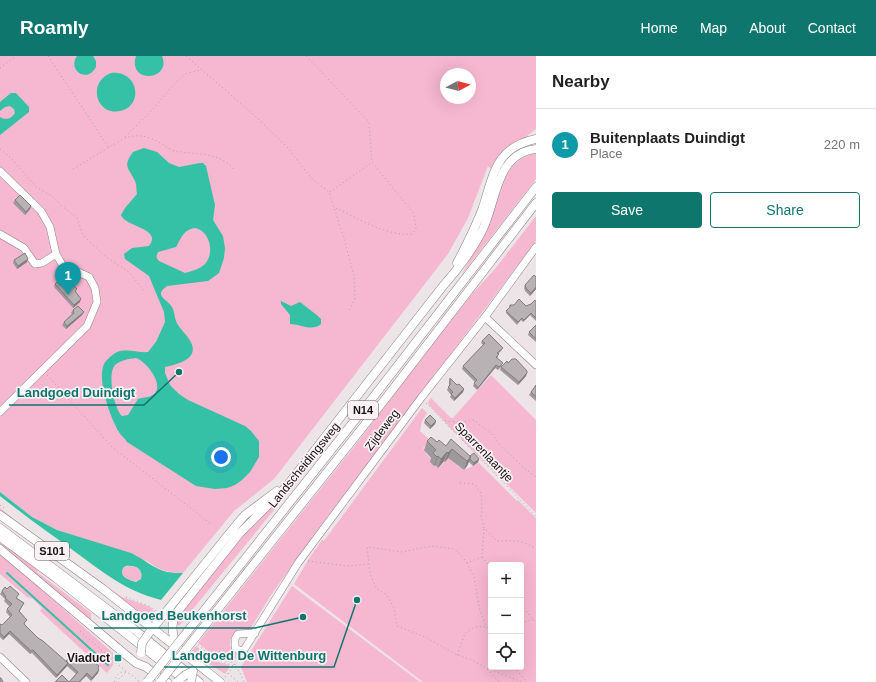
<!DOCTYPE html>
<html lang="en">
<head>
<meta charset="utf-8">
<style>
	:root { --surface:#fff; --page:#f2f2f2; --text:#222; --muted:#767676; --line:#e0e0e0; --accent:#0f766e }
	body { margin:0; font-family:Arial,sans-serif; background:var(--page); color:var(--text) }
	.controls { position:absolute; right:12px; bottom:12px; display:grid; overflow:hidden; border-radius:4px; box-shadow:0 4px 16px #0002 }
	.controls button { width:36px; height:36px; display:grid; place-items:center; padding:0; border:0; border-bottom:1px solid var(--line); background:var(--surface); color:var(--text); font:20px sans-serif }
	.compass { position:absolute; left:440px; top:12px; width:36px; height:36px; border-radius:50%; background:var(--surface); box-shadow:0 4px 16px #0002; rotate:83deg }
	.you { position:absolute; left:221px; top:401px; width:14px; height:14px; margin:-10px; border:3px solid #fff; border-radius:50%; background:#1a73e8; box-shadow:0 0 0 6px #1a73e833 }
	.badge { display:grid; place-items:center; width:26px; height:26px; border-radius:50%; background:var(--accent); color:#fff; font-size:13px; font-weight:700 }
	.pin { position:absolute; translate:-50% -33px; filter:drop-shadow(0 1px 2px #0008) }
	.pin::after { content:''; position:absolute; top:21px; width:14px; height:12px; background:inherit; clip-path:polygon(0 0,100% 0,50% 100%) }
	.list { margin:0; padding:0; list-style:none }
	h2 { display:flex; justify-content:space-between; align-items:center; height:52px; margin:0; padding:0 16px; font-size:17px }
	h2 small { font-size:13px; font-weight:400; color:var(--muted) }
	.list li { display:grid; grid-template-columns:26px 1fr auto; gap:12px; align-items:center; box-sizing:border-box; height:72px; padding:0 16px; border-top:1px solid var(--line) }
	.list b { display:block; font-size:15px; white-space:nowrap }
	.list p { margin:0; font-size:13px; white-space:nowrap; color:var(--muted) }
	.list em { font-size:13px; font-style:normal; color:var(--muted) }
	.actions { display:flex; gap:8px; padding:12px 16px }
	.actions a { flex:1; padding:9px 0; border:1px solid var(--accent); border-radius:4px; text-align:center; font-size:14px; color:var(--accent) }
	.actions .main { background:var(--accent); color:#fff }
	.icon { flex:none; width:22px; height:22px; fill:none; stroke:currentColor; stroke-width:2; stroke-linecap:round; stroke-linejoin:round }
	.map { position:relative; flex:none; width:536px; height:626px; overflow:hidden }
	header { display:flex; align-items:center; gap:24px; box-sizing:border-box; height:56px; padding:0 20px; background:var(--accent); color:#fff }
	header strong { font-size:19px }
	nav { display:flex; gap:22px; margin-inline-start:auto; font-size:14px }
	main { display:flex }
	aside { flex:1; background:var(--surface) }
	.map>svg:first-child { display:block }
</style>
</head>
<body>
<header>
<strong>Roamly</strong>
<nav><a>Home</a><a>Map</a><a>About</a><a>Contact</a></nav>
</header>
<main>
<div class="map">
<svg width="536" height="626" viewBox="0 0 536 626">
	<rect width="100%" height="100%" fill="#ece4e7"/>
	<path fill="#f6b7d0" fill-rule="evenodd" d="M0,0H536V73L523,83L493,115L488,110L468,162L448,198L274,423L234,455L183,517C168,517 159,514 147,505L57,474L32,461L0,436ZM446,18H470V42H446Z
		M536,97V123L462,218C471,201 481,185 488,168C498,141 502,104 536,97Z
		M536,160V185L316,476L271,539L249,575H237L231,581L230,590L238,599L232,607L217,602L198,587L357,387L447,269L472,238L495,213Z
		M491,319L536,364V457L461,383L429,349L428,346L431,342L451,362H453Z
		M422,352L427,357L422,365L420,375L430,384L423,392L427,397L426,398C432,403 433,408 438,412L448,402L459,411H460L464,414L473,410L478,406L517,445L518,444L536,462V626H423L294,528L310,501L322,484L324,485ZM491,509H521V611H491Z
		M285,437L287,438L179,570L177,568L178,561L229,496L257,463Z
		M0,452L21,469L122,541L150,551L157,558L150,561L142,560L0,457Z
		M0,485L38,513L37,516L91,557V564L0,491Z
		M0,497L113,597V609L107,617L40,555L42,552L33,543L27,541L0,518Z
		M128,510C135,510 142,513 142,521L139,525C128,527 113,514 128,510Z
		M292,530L420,626H247L241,611Z
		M196,590L215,605L229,609V612L225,618L213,610L204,606L191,596Z"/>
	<path fill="#35c1a5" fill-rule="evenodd" d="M77,0H93L96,5V11C87,28 67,14 77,0Z
		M136,0H162C172,25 127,28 136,0Z
		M111,17C139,14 144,50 120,55C96,60 87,26 111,17Z
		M11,37H16L29,51V56L0,79V61C6,65 12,62 15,57L14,53L10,50L5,51L0,55V46Z
		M144,92L157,96L169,107L179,111L200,107H203L206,110L215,149L213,164L223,180L225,192L224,202L219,217L208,225L167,230C153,240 167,243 172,251C175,256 174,263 178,269C181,274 186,278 189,283C202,302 179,308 165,311V317L170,329L179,338L188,344L245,370L251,375L259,385V401L250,416L242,424L235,429L227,432L215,433L196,430L127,386C125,382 121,380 119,376C111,363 98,327 103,311C104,305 112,299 117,296C127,292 138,297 148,296L156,286L165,266L164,256L149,220L125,203L124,198L132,192L149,190C163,172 125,171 121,159L125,152L137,138C136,134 137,129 135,125C129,112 122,111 133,96ZM195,172C210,175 215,197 205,208C200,213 192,215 185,217L159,205C156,202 156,200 158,196L176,191C181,182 184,173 195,172ZM136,302C146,305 165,329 154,338C150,342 143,341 138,343L128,359L122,360C114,352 107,318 115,309C121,304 129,303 136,302Z
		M281,245L291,250L300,246L318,260L321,263V268C312,276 300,268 290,268V259L281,248Z
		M0,436L32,461L57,474L131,497C144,503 154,513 167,516C173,517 178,517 183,517L161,544C124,534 104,517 74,495C49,477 24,459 0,440ZM126,510C135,509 144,513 141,523L136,526C128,524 119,521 123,512Z"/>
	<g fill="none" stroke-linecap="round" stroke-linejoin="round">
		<path stroke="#35c1a5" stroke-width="2" d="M7,517L108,609"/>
		<g stroke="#898284" stroke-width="8">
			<path id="minor" d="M0,115L41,155L50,171L56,198L66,215L78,216L89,221L95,232L97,246L87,270L0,356
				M0,178L24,192L35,208L42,207L56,198
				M485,261L536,309
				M244,594L240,595L235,591V583L238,578L255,577
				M242,597L298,507L421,342L485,261L536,191
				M0,601L26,626"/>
		</g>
		<g stroke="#898284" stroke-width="9">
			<path id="major" d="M457,207C466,190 475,172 482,154C494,119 494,92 536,83
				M0,459L103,533L220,626
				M0,472L135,574L199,626
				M0,481L56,522L187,626
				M0,493L126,599L136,607L146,611L161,623L167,626
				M187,576L378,335L536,131
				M149,577L237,468L245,459L277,435
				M195,582L386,342L536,147
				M176,591C173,576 169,569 178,555L240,477L286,431L443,230C458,213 472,195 482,175C497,146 495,97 536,93"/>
		</g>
		<path stroke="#aaa4a6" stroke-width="1" stroke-dasharray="1 3" stroke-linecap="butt" d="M48,0L109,92
			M186,0L253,58L288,92L312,123L329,136L345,186L354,220L355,243L348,256
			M306,0L369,66L372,106L414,158L416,173L412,178C386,180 359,163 336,152
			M0,12L16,0
			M125,81L155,51L168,35L178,24L185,18L200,14
			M0,93L13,104L36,131L52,140L62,150L77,162L83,179L106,201L130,217L145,236
			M73,113L123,83C137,77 150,80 162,88C166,90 170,94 175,95C197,99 220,95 235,115
			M330,136L371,107
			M47,319L112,391L211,468
			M426,347L536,460
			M445,365L461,366L474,364L493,379L501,390L523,411L536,421
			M460,427L474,428L481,437L482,450L481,460L484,472L497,485C515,485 518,483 535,492L536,493
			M0,449L4,452
			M484,473L482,501L467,507L474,521L480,555L486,570L491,578
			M482,501L491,512
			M308,505L348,510L368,508
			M467,507L461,499L454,493L431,490L402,496L367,491L370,518L377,533L387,539L394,552L397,570L425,581L457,599L472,604L486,612L499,626
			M126,541L151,551L157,556
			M521,549L536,567
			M521,567L536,562
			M80,575L128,617
			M198,589C204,593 209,600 216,603C233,612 236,605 244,626
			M457,599L465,577L475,571L491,570
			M234,609V606L238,601
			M514,611L527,626
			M487,612L522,626
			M228,617L238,626
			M225,621L239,604
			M114,626C120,608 131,618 140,626
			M116,626L125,617"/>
		<use href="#minor" stroke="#fff" stroke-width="7"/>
		<use href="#major" stroke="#fff" stroke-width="8"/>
		<g stroke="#898284" stroke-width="9" stroke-linecap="butt">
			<path id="major-bridge" d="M141,597L142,587L149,577
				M147,626L187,576
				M160,626L195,582
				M177,626L185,619L193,615L191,626"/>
		</g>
		<use href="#major-bridge" stroke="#fff" stroke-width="8"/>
	</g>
	<path fill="#9f999c" d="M15,144L31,150L30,153L25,159L13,147Z
		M14,204L27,206L17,213L13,207Z
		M55,228L76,236L80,246L73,252L54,231Z
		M525,229L536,233L530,240L525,235L524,232Z
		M536,246V265L530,259L523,266L521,264L517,269L506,257V255L509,252L510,249L526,250Z
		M73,254L84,256L82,259L66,273L62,269L64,266L72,258L71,257Z
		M536,269V286L528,279L529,276Z
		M482,285L502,294L498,298V301L497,302L502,310L498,314L495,312L477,334L473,330L475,326L462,313L463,310L483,289L481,287Z
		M501,311L526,320L518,329L500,314Z
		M450,322L457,329L464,333L463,336L454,345L450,341L451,339L447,334L449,330V325Z
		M536,329V345L529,339L531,336Z
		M425,364L436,365L435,368L430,373L424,367Z
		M427,385L437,386L470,400L479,403L478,406L473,410L469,406L467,410L464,414L448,402L445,406L444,405L438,412L435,409L434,410L430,406L431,402L424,394Z
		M2,535L18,542H17L24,547L19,556L27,564L24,568L38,582L66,606L81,607L98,613V617L91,625L86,620L69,626L76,618L67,610L56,622L32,597L30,598L9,578L3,584L0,581V568L2,569L10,561L6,556L7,553L9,550L4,545L5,543L0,538Z"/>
	<path fill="#827d7f" d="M31,150L30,153L25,159L26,156Z
		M28,203L27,206L17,213L18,210Z
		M536,231V233L530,240L531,237Z
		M81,243L80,246L73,252L74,249Z
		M84,256L82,259L66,273L67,270Z
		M531,257L530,259L523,266L524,264Z
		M496,309L495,312L477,334L478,332Z
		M527,317L526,320L518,329L519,326Z
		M464,333L463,336L454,345L455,342Z
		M436,365L435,368L430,373L431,370Z
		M452,393L448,402L445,406L448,397Z
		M447,396L444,405L438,412L441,403Z
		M438,400L435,409L434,410L437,401Z
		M471,401L467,410L464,414L467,405Z
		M479,403L478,406L473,410L474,407Z
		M10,575L9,578L3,584L4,581Z
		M68,607L67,610L56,622L57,619Z
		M99,614L98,617L91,625L92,622Z
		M87,617L86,620L80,626H79Z"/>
	<path fill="#b9b2b5" stroke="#827d7f" d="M20,139L31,150L26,156L15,144Z
		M25,197L28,203L18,210L14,204Z
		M534,219L536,221V231L531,237L526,232L525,229Z
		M62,222L69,228L71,227L77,233L75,235L81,243L74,249L55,228Z
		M519,243L526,250L531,248L535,244L536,246V262L531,257L524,264L522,262L518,266L506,255L510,251V249H514Z
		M78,250L84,256L67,270L64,266L74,257L73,254Z
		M536,269V283L529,276Z
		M489,278L503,292L497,297L499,298L496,301L503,307L499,311L496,309L478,332L474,327L477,324L463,310L485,287L482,285Z
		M512,303H516L527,315V317L519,326L501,311L507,305L508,307Z
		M450,322L457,329L459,328L464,333L455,342L451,338L453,336L448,331L450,329Z
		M536,329V341L531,336Z
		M430,359L436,365L431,370L425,364Z
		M431,381L437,386L439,384L446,390L451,383L471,401L467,405L452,393L448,397L447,396L441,403L438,400L437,401L433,397L436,394L427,385Z
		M474,397L479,403L474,407L470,403V400Z
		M10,530L19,538L16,542L24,547L19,555L27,564L24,567L25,569L38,582L43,585L68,607L57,619L33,594L31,595L10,575L4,581L0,577V568L2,569L12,559L7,553L12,548L5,542L6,541L2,535L5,531L7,533Z
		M73,599L81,607L88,601L99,610L98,612L99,614L92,622L87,617L79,626H55L62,619L69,626L78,616L66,605Z
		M0,622H1L3,626H0Z"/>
	<rect fill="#12947d" stroke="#f9f1f4" stroke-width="1.5" x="114" y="598" width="8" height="8" rx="2"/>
	<g text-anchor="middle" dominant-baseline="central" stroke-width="3.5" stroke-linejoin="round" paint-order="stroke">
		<g fill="#f9f1f4" stroke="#5c5759" stroke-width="1">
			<rect x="348" y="345" width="30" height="18" rx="3"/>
			<rect x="35" y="486" width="34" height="18" rx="3"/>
		</g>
		<g font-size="11" font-weight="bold" fill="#181516">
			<text x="363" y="354">N14</text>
			<text x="52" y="495">S101</text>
		</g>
		<g font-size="12" fill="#181516" stroke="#f9f1f4">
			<text transform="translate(382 374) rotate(-53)">Zijdeweg</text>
			<text transform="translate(484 396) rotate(46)">Sparrenlaantje</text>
			<text transform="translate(304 409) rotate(-51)">Landscheidingsweg</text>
		</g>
		<g font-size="12" font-weight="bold" fill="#181516" stroke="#f9f1f4" text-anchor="end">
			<text x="110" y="602">Viaduct</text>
		</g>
	</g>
	<path fill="none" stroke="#0f766e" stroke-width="1.5" d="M179 316L144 349H9M303 561L255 572H94M357 544L334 611H164"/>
	<g fill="#0f766e" stroke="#f9f1f4" stroke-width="1.5">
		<circle cx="179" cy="316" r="4"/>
		<circle cx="303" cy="561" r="4"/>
		<circle cx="357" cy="544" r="4"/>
	</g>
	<g font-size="13" text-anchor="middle" font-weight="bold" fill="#0f766e" stroke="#f9f1f4" stroke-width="3.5" stroke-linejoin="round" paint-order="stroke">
		<text x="76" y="341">Landgoed Duindigt</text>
		<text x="174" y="564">Landgoed Beukenhorst</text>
		<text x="249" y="604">Landgoed De Wittenburg</text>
	</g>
</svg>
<div class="controls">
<button>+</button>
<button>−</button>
<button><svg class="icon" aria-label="locate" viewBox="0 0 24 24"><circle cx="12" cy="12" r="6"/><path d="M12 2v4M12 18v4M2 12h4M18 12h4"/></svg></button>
</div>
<svg class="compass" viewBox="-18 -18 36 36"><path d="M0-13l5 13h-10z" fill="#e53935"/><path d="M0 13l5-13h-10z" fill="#767676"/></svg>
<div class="you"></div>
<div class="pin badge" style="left:68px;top:239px;background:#0f9aa8">1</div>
</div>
<aside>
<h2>Nearby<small></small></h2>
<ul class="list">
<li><span class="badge" style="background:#0f9aa8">1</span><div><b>Buitenplaats Duindigt</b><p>Place</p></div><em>220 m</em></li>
</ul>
<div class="actions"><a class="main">Save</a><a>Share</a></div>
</aside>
</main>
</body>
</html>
